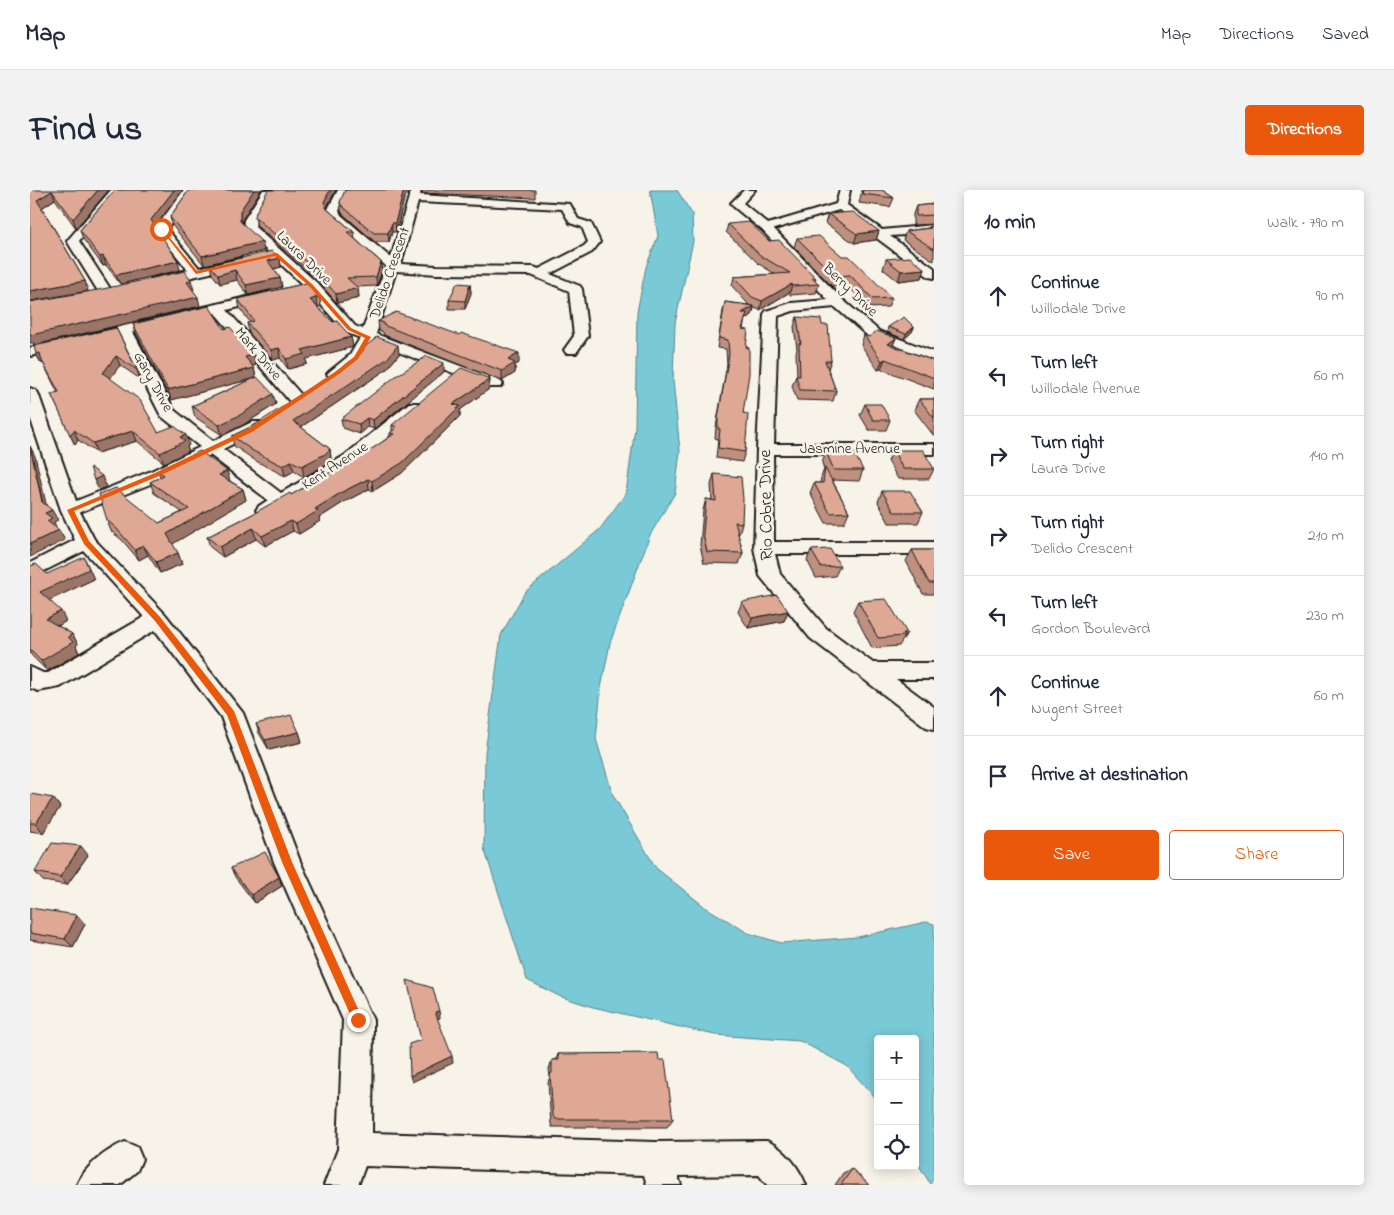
<!DOCTYPE html>
<html lang="en">
<head>
<meta charset="utf-8">
<style>
	:root { --surface:#fff; --page:#f2f2f3; --text:#1f2937; --muted:#747a83; --line:#e0e1e3; --accent:#ea580c }
	body { margin:0; font-family:"Indie Flower",sans-serif; background:var(--page); color:var(--text) }
	.controls { position:absolute; right:15px; bottom:15px; display:grid; overflow:hidden; border-radius:5px; box-shadow:0 2px 12px #0003 }
	.controls button { width:45px; height:45px; display:grid; place-items:center; padding:0; border:0; border-bottom:1px solid var(--line); background:var(--surface); color:var(--text); font:25px sans-serif }
	.stop { position:absolute; width:15px; height:15px; margin:-11px; border:4px solid #ea580c; border-radius:50%; background:#fff }
	.stop.end { background:#ea580c; border-color:#fff; box-shadow:0 1px 5px #0008 }
	.list { margin:0; padding:0; list-style:none }
	h2 { display:flex; justify-content:space-between; align-items:center; height:65px; margin:0; padding:0 20px; font-size:21px }
	h2 small { font-size:16px; font-weight:400; color:var(--muted) }
	.list li { display:grid; grid-template-columns:32px 1fr auto; gap:15px; align-items:center; box-sizing:border-box; height:80px; padding:0 20px; border-top:1px solid var(--line) }
	.list b { display:block; font-size:19px; white-space:nowrap }
	.list p { margin:0; font-size:16px; white-space:nowrap; color:var(--muted) }
	.list em { font-size:16px; font-style:normal; color:var(--muted) }
	.actions { display:flex; gap:10px; padding:15px 20px }
	.actions a { flex:1; padding:11px 0; border:1px solid var(--accent); border-radius:5px; text-align:center; font-size:18px; color:var(--accent) }
	.actions .main { background:var(--accent); color:#fff }
	.icon { flex:none; width:28px; height:28px; fill:none; stroke:currentColor; stroke-width:2; stroke-linecap:round; stroke-linejoin:round }
	.map { position:relative; flex:none; width:904px; height:995px; overflow:hidden; border-radius:5px }
	header { display:flex; align-items:center; gap:30px; box-sizing:border-box; height:70px; padding:0 25px; background:var(--surface); border-bottom:1px solid var(--line) }
	header strong { font-size:24px }
	nav { display:flex; gap:28px; margin-inline-start:auto; font-size:18px }
	.intro { display:flex; align-items:center; justify-content:space-between; box-sizing:border-box; height:120px; padding:0 30px }
	h1 { margin:0; font-size:35px }
	.button { padding:12px 22px; border-radius:5px; background:var(--accent); color:#fff; font-size:18px; font-weight:700 }
	main { display:flex; gap:30px; padding:0 30px }
	aside { flex:1; background:var(--surface); border-radius:5px; box-shadow:0 2px 12px #0003 }
	.map>svg:first-child { display:block }
</style>
</head>
<body>
<header>
<strong>Map</strong>
<nav><a>Map</a><a>Directions</a><a>Saved</a></nav>
</header>
<div class="intro"><h1>Find us</h1><a class="button">Directions</a></div>
<main>
<div class="map">
<svg width="904" height="995" viewBox="0 0 904 995">
	<rect width="100%" height="100%" fill="#f7f3e8"/>
	<filter id="ink" filterUnits="userSpaceOnUse"><feTurbulence type="fractalNoise" baseFrequency=".02" numOctaves="2"/><feDisplacementMap in="SourceGraphic" scale="10" xChannelSelector="R" yChannelSelector="G"/><feConvolveMatrix kernelMatrix="1 2 1 2 8 2 1 2 1" color-interpolation-filters="sRGB"/></filter>
	<g filter="url(#ink)">
		<path fill="#7ac9d6" stroke="#54848c" d="M620,0H647L662,24L663,51L645,133L643,190L650,261L645,303L620,345L580,453L571,498L566,549L583,605L626,678L675,717L718,743L751,753L828,747L896,732L904,734V995H901L885,969V849H848V911L817,876L770,851L685,845L563,817L529,806L497,790L454,658L455,563L471,445L495,402L570,339L596,303L605,238L607,122L616,77L628,46Z"/>
		<g fill="none" stroke-linecap="round" stroke-linejoin="round">
			<g stroke="#1c1c1c" stroke-width="4">
				<path id="minor" d="M81,0H92L49,51L83,103L76,107L71,106L37,51Z
					M154,0H165L137,39L169,78L211,68L217,72L211,76L127,95L122,94L121,91L122,88L158,80L125,39Z
					M233,0H243L226,30L225,37L287,93L325,136L333,139L356,76L300,27L297,21L308,0H318L309,21L311,25L361,68L381,0H391L390,5L540,14L548,29L561,33L570,52L562,62L520,84L550,96L552,99L558,146L546,163H536L534,160L544,146L539,101L501,85L407,84L366,81L346,144L470,191L473,194L470,197H460L342,152C334,166 319,192 300,187L297,184L300,181L320,165L330,148L315,142L277,99L213,38L214,30ZM388,12L532,19L540,33L552,37L558,52L554,56L509,79L503,77L407,76L371,74Z
					M714,0H725L713,13L738,34L806,14L810,0H820L817,15L852,40L904,35V43L860,46L904,78V88L899,87L809,20L744,39L813,110L849,141L904,162V171L839,147L805,117L763,121L748,126L744,254H904V264H743L744,352H904V364H745L750,384L796,438L843,473H904V489H866L904,517V539L896,537L780,448L730,386L724,358L727,259L734,124L736,121L761,113L798,110L732,40L704,17L701,13Z
					M238,102L243,103L245,106L243,109L197,120L273,207L275,210L273,213H261L185,123L103,142L144,220L183,251L222,232H234L236,235L234,238L193,259L251,303L314,266L379,213H391L393,216L391,219L326,274L241,324L235,326L229,324L226,320L229,316L238,310L180,265L133,289L50,322L64,349L135,424L213,523L270,671L343,830L342,943L625,952L737,951C755,959 769,977 776,995H737L729,985L648,986L651,995H617L614,985L335,976L328,995H294L308,959L313,830L244,672L191,527L125,440L30,497L8,501L0,498V477L13,483H18L114,427L54,361L0,388V373L45,350L31,320L0,227V198L5,200L8,203L46,311L121,281L170,257L131,226L90,145L0,166V158Z
					M95,952L107,957L112,969L107,981L90,995H47C55,976 76,960 95,952Z"/>
			</g>
			<use href="#minor" fill="#f7f3e8" fill-rule="evenodd"/>
		</g>
		<path fill="#bf9080" stroke="#1c1c1c" d="M79,0L46,38L25,9L12,18L55,91L58,101L0,1Z
			M85,0H153L125,37L150,80L90,94L76,75L73,76L53,49L50,40Z
			M159,0H231L212,30V33L234,61L174,75L142,35L140,27Z
			M306,0L297,18V19L324,42L325,49L351,72L352,81L347,96L327,97L328,98L329,108L307,113L292,96V93L227,36L225,27Z
			M391,0H505V8L392,3Z
			M832,0H852L864,8L860,17L829,13Z
			M374,9L366,42H362L359,52H345L313,24L311,21L310,12Z
			M904,14V34L883,35V24L886,16Z
			M798,24L849,41L846,50L824,53L795,33Z
			M698,34L739,51L786,88L785,90L789,94L786,103L760,105V102L730,120L724,118L722,125L715,129L713,139L716,157L713,223L715,262L712,272L686,268L688,249L685,248L686,237L697,174L696,159L687,158L693,121L695,112L719,115L702,96L704,87L745,84L729,74L696,42Z
			M904,35V71L873,50L876,41L898,38L899,37Z
			M767,48L812,66L862,108L858,117L839,118L817,95L802,96L764,57Z
			M250,68L251,77L244,79L250,88L252,97L218,105L207,90L190,94L182,84L180,75Z
			M856,69L895,79L892,88L868,91L853,79Z
			M277,93L290,108L291,117L288,116V118L303,132L321,147L323,157L276,169L277,174L258,179L250,168L243,170L219,143L217,133L220,132L210,119L208,109Z
			M440,94L441,103L435,119H419V110Z
			M767,127L792,135L801,171L798,179L806,201L803,211L767,210L762,196L766,186H767L766,163L767,159L764,137Z
			M348,131L489,173L485,175V183L472,191L354,145L353,142L349,141Z
			M103,134L194,139L226,175L222,176L224,178L226,188L246,214L213,235L192,245L165,227L162,216L225,188L141,210L106,143Z
			M858,137H884L882,142L874,149L857,142Z
			M86,138L107,180L110,189L90,175L80,188L128,242L159,255L157,256L159,261L134,273L107,251L67,263L48,250L45,255L21,204L28,203L13,173H11L6,164Z
			M834,145L839,147L866,148L863,155L904,171V199L851,179L848,180L831,155Z
			M369,164L357,179L271,237L300,259L301,269L297,274L274,287L264,281L255,286L226,271L204,256L202,246Z
			M414,182L344,239L338,237L330,244L313,238L311,229Z
			M460,189L459,199L430,220V226L372,283L343,301L339,299L314,312L289,328L290,331L269,344L263,341L235,356L226,349L193,367L180,357L177,347L261,305L336,263L360,247V243L362,241V235Z
			M889,209H904V246L884,220Z
			M835,214L860,230L856,240H839L830,225Z
			M863,260L904,279L899,289H868L858,271Z
			M796,262L833,280L829,291L802,290L819,322L814,333H796L780,303L784,293H790L791,288L794,279L792,273Z
			M128,281L200,291L213,299L216,310L142,354L148,363L152,374L130,383L118,365L109,370L92,350L81,341L77,330L129,333L152,322L124,303L120,292L130,287Z
			M684,284L712,333L709,344H708L713,363L709,374L674,373L670,355L673,320L676,309L682,310L681,295Z
			M852,301L893,322L888,333H859L848,312Z
			M781,360L810,376L805,386L786,388L777,370Z
			M882,360H904V404H893L876,371Z
			M0,376L17,384L64,389L19,410L36,431L28,436L42,444L48,454L46,456L49,463L17,481L2,466L0,463Z
			M828,411L877,443L869,456L842,458L823,421Z
			M712,412L758,421L754,431L718,438L708,422Z
			M226,534L269,542L272,552L239,560L229,543Z
			M0,606L23,608L30,617L13,643L0,641Z
			M58,665L37,695L13,691L5,682Z
			M201,678L252,696L225,713L205,687Z
			M0,718L55,734L43,757L0,750Z
			M528,864L629,870L643,929L637,937H522L521,934L518,893L520,886L519,879L522,870H526Z
			M822,979L839,995H805L813,983Z"/>
		<path fill="#9b7668" stroke="#1c1c1c" d="M68,0H79L46,38L43,29Z
			M144,0H153L123,39L121,30Z
			M224,0H231L212,30V39L210,31V21Z
			M300,0H306L295,20L294,12Z
			M374,0H379L374,9L366,42L365,33Z
			M22,1L25,9L10,19L7,10Z
			M362,33V42L359,52L358,43Z
			M849,41L846,50L824,53L827,44Z
			M232,52L234,61L174,75L172,66Z
			M73,66L76,75L73,76L70,67Z
			M250,68L251,77L239,80L238,71Z
			M148,71L150,80L90,94L86,85Z
			M351,72L352,81L347,96L346,87Z
			M895,79L892,88L868,91L871,81Z
			M205,80L207,90L190,94L188,85Z
			M250,88L252,97L218,105L216,95Z
			M161,90L164,100L160,102L157,92Z
			M55,91L58,101L0,111V101Z
			M440,94L441,103L435,119V111Z
			M762,94L760,102L730,120L732,111Z
			M328,98L329,108L307,113L306,104Z
			M168,107L170,116L5,155L4,153H0V143Z
			M286,108L288,118L280,110Z
			M724,116L722,125L715,129L712,123Z
			M884,137L882,142L874,149L876,144Z
			M321,147L323,157L276,169L277,174L258,179L256,169L272,160Z
			M866,148L862,157L858,154Z
			M368,155L369,164L357,179L265,241L263,231Z
			M249,158L250,168L243,170L241,160Z
			M10,163L14,173H11L6,164Z
			M489,163V173L485,175V183L472,191V181L478,170Z
			M224,165L226,175L218,177L215,167Z
			M86,166L90,175L77,193L73,183Z
			M855,169L851,179L848,180L852,171Z
			M414,173V182L344,239L343,230Z
			M224,178L226,188L141,210L138,200Z
			M460,189L459,199L430,220V226L372,283L343,301L342,291L423,214Z
			M243,204L246,214L213,235L192,245L189,235Z
			M337,228L338,237L330,244L329,234Z
			M44,240L48,250L45,255L40,245Z
			M103,241L107,251L67,263L63,253Z
			M156,245L159,255L157,256L159,261L134,273L130,263L150,247Z
			M0,256L5,266L18,322L22,320L28,330L24,332L27,339L17,331Z
			M300,259L301,269L297,274L274,287L272,276Z
			M261,271L264,281L255,286L253,276Z
			M197,281L200,291L192,295L189,285Z
			M72,286L76,297L69,300L64,290Z
			M338,289L339,299L314,312L289,328L290,331L269,344L266,334L285,319L312,302Z
			M213,299L216,310L141,355L137,344Z
			M261,331L263,341L235,356L232,346Z
			M223,338L226,349L193,367L190,357Z
			M29,340L35,350L0,367V354Z
			M113,355L118,365L109,370L105,360Z
			M148,363L152,374L130,383L126,372Z
			M54,367L64,389L16,412L10,402Z
			M31,421L36,431L22,439L16,429Z
			M758,421L754,431L718,438L722,428Z
			M42,444L48,454L46,456L49,463L17,481L11,471Z
			M269,542L272,552L239,560L235,550Z
			M23,608L30,617L13,643L6,633Z
			M51,656L58,665L37,695L30,687Z
			M249,687L252,696L225,713L221,705Z
			M47,725L55,734L43,757L35,749Z
			M409,821L410,828L406,829L405,822Z
			M422,866L423,873L382,892L380,886Z"/>
		<path fill="#dea895" stroke="#1c1c1c" d="M3,0H68L43,29L22,1L7,10L55,91L0,101V1Z
			M85,0H144L121,30L148,71L86,85L73,66L70,67L50,40Z
			M159,0H224L210,21V31L232,52L172,66L140,27Z
			M238,0H300L294,12L297,19L324,42H317L351,72L346,87L317,88L328,98L306,104L291,87L293,86L225,27L226,22Z
			M315,0H374L365,33H362L358,43H344L311,15L310,12Z
			M833,0H852L864,8L832,4Z
			M904,14V25L886,26V16Z
			M823,22L849,41L827,44L798,24Z
			M719,32L739,51L749,50L786,88H782L789,94L763,96L762,94L732,111L722,107L704,87L760,83L731,66L698,34Z
			M904,35V59L876,41L901,38L899,37Z
			M789,46L812,66H819L862,108L843,109L820,85L805,86L767,48Z
			M242,61L250,68L238,71L250,88L216,95L205,80L188,85L180,75Z
			M880,67L895,79L871,81L856,69Z
			M155,81L161,90L157,92L168,107L1,145L0,143V112L73,99Z
			M277,93L290,108L284,106L286,108L280,110L303,132L307,131L321,147L272,160L275,164L256,169L249,158L241,160L217,133L224,131L208,109Z
			M427,93L440,94L435,111L419,110Z
			M695,112L724,116L712,123H717L712,139L718,140L716,157L719,158V184L713,223L718,224L715,262L688,258L690,239H688V228L699,164L698,150L689,148Z
			M179,116L194,139L200,137L224,165L215,167L224,178L138,200L103,134Z
			M366,122L424,143L429,145L431,143L489,163L478,170L485,173L472,181L353,135L354,133L348,131Z
			M767,127L791,129L792,135H798L801,171H795L806,201L770,200L766,186H770L769,153L771,154Z
			M874,127L884,137L876,144L858,137Z
			M86,138L107,180L86,166L73,183L110,210L128,242L144,236L156,245L150,247L155,251L130,263L103,241L63,253L44,240L40,245L21,204L29,202L12,171L10,163L6,164L4,156Z
			M847,141L866,148L858,154L904,171V188L855,169L852,171L834,145L839,147Z
			M347,147L368,155L357,169L263,231L300,259L295,264L272,276L261,271L253,276L223,261L202,246L225,235L312,178L331,163L337,155L346,148L344,149Z
			M397,166L414,173L343,230L337,228L329,234L311,229L366,186Z
			M431,178L460,189L423,214L430,216L372,273L342,291L338,289L312,302L285,319L288,321L266,334L261,331L232,346L223,338L190,357L177,347L219,326L260,303L261,305L333,263H336L364,244L360,243L367,237L362,235Z
			M227,187L243,204L210,225L189,235L162,216Z
			M889,209H904V228Z
			M835,214H851L860,230H843Z
			M0,256L12,312L22,320L15,323L22,328L17,331L29,340L0,354Z
			M863,260H893L904,279H873Z
			M170,261L197,281L189,285L213,299L137,344L148,363L126,372L113,355L105,360L87,339L77,330L69,304L86,298L129,333L159,319L120,292L134,285L128,281Z
			M796,262L824,263L833,280H804Z
			M60,277L72,286L64,290Z
			M795,278L819,322L800,323L784,293H793Z
			M684,284L711,287L713,309L712,333L705,332L713,363L677,362L673,344L676,309L686,311Z
			M852,301H880L893,322H864Z
			M800,359L810,376L791,377L781,360Z
			M882,360H904V393H899Z
			M54,367L59,379L10,402L31,421L16,429L42,444L38,447L43,452L11,471L0,460V376L6,374L17,384Z
			M747,405L758,421L722,428L712,412Z
			M856,409L877,443H873L875,446L848,448L828,411Z
			M261,525L269,542L235,550L226,534Z
			M1,604L23,608L6,633H0V606Z
			M22,653L51,656L30,687L5,682Z
			M235,662L249,687L221,705L201,678Z
			M0,718L47,725L35,749L0,743Z
			M377,790L403,798L409,821L405,822L422,866L380,886L379,854L391,850Z
			M628,863L629,870H635L643,929H525L523,926L520,884L522,883V870H529L528,864Z
			M822,979L839,995H811Z"/>
	</g>
	<path fill="#ea580c" d="M130,38H132L167,81L247,63L283,95L321,138L341,147L328,169L309,184L222,242L129,286L44,321L59,351L130,427L204,521L262,672L333,830L332,833L328,835L324,833L252,672L197,525L125,431L54,354L37,320L125,283L218,239L305,182L324,167L335,148L318,140L280,97L245,66L166,84Z"/>
	<g text-anchor="middle" dominant-baseline="central" stroke-width="5" stroke-linejoin="round" paint-order="stroke">
		<g font-size="15" fill="#1c1c1c" stroke="#f7f3e8">
			<text transform="translate(274 68) rotate(44)">Laura Drive</text>
			<text transform="translate(360 83) rotate(-71)">Delido Crescent</text>
			<text transform="translate(820 100) rotate(44)">Berry Drive</text>
			<text transform="translate(228 164) rotate(50)">Mark Drive</text>
			<text transform="translate(123 192) rotate(61)">Gary Drive</text>
			<text x="820" y="259">Jasmine Avenue</text>
			<text transform="translate(305 276) rotate(-33)">Kent Avenue</text>
		</g>
		<g font-size="18" fill="#1c1c1c" stroke="#f7f3e8">
			<text transform="translate(737 315) rotate(-91)">Rio Cobre Drive</text>
		</g>
	</g>
</svg>
<div class="controls">
<button>+</button>
<button>−</button>
<button><svg class="icon" aria-label="locate" viewBox="0 0 24 24"><circle cx="12" cy="12" r="6"/><path d="M12 2v4M12 18v4M2 12h4M18 12h4"/></svg></button>
</div>
<div class="stop" style="left:131px;top:39px"></div>
<div class="stop end" style="left:328px;top:830px"></div>
</div>
<aside>
<h2>10 min<small>Walk · 790 m</small></h2>
<ul class="list">
<li><svg class="icon" aria-label="ahead" viewBox="0 0 24 24"><path d="M12 20V5M6 11l6-6 6 6"/></svg><div><b>Continue</b><p>Willodale Drive</p></div><em>90 m</em></li>
<li><svg class="icon" aria-label="left" viewBox="0 0 24 24"><path d="M17 20v-9H6M10 6l-5 5 5 5"/></svg><div><b>Turn left</b><p>Willodale Avenue</p></div><em>60 m</em></li>
<li><svg class="icon" aria-label="right" viewBox="0 0 24 24"><path d="M7 20v-9h11M14 6l5 5-5 5"/></svg><div><b>Turn right</b><p>Laura Drive</p></div><em>140 m</em></li>
<li><svg class="icon" aria-label="right" viewBox="0 0 24 24"><path d="M7 20v-9h11M14 6l5 5-5 5"/></svg><div><b>Turn right</b><p>Delido Crescent</p></div><em>210 m</em></li>
<li><svg class="icon" aria-label="left" viewBox="0 0 24 24"><path d="M17 20v-9H6M10 6l-5 5 5 5"/></svg><div><b>Turn left</b><p>Gordon Boulevard</p></div><em>230 m</em></li>
<li><svg class="icon" aria-label="ahead" viewBox="0 0 24 24"><path d="M12 20V5M6 11l6-6 6 6"/></svg><div><b>Continue</b><p>Nugent Street</p></div><em>60 m</em></li>
<li><svg class="icon" aria-label="arrive" viewBox="0 0 24 24"><path d="M6 21V4h12l-3 4 3 4H6"/></svg><div><b>Arrive at destination</b></div></li>
</ul>
<div class="actions"><a class="main">Save</a><a>Share</a></div>
</aside>
</main>
</body>
</html>
